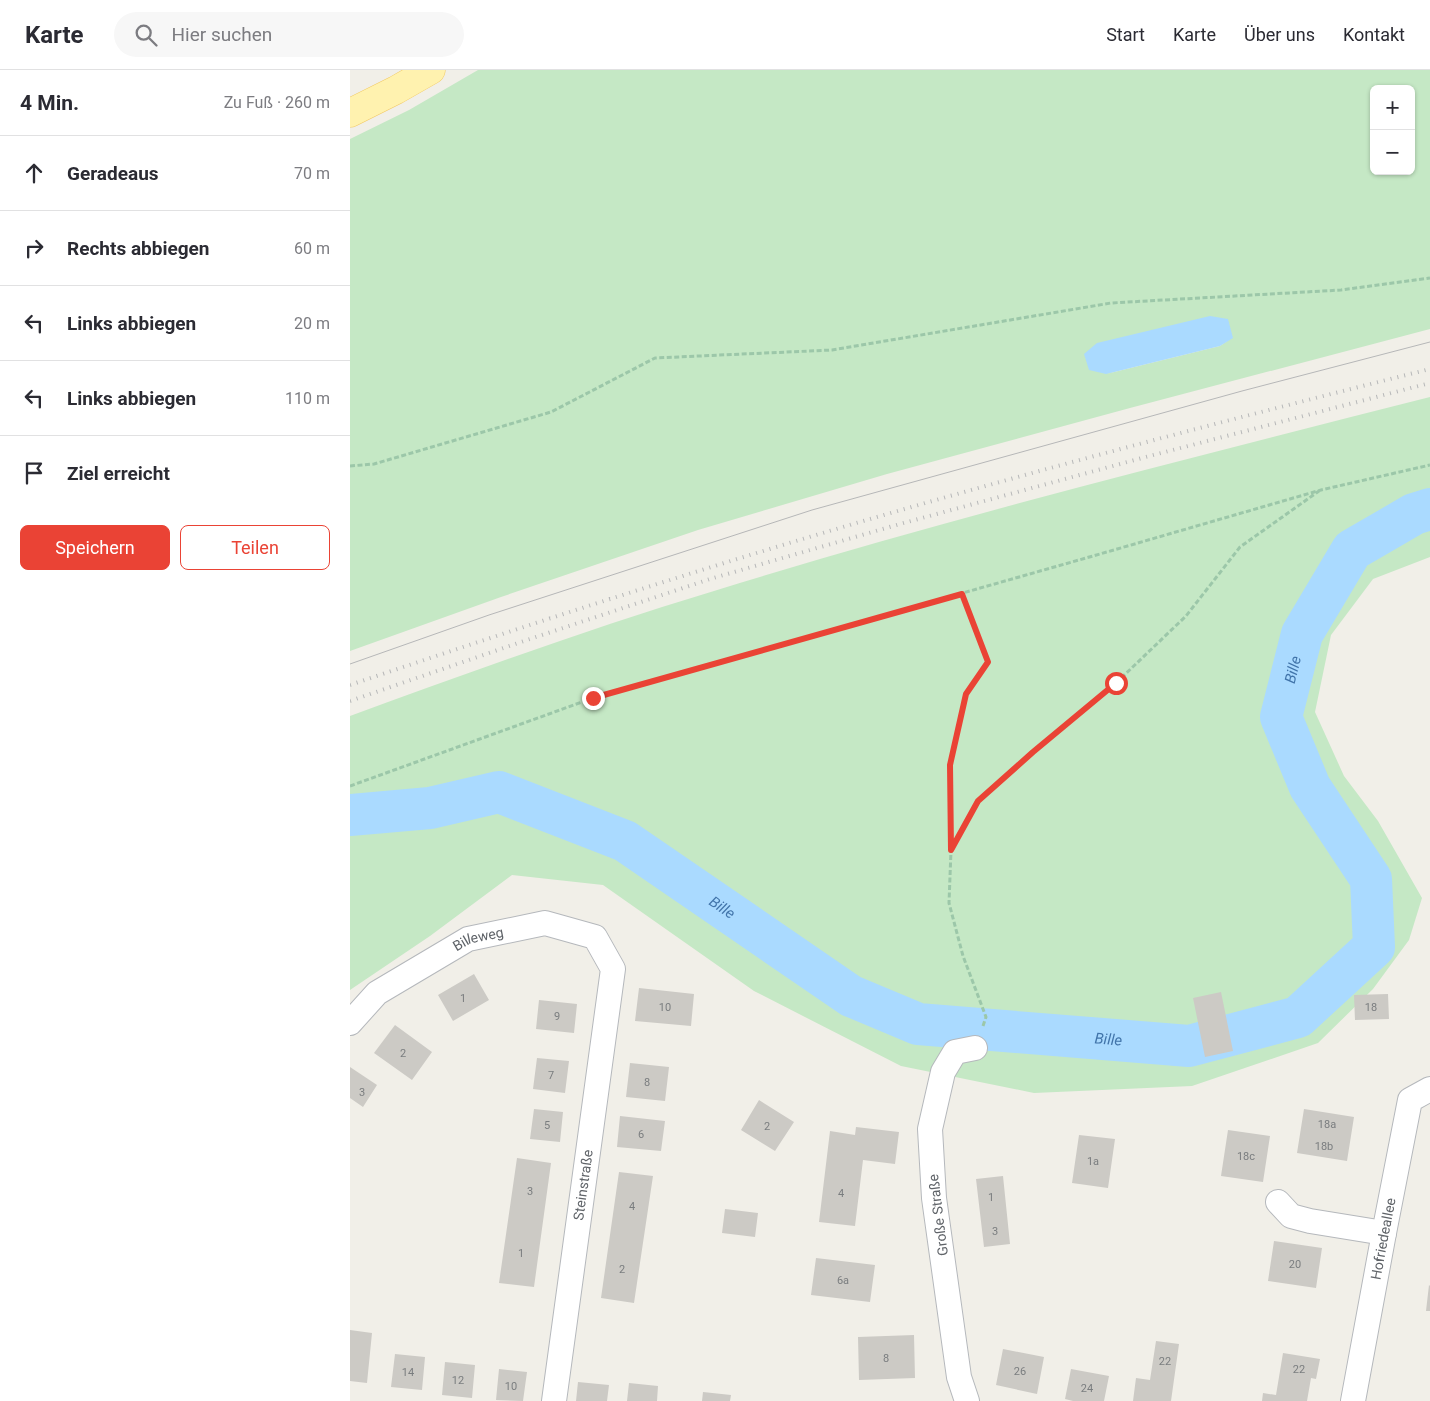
<!DOCTYPE html>
<html lang="de">
<head>
<meta charset="utf-8">
<style>
	:root { --surface:#fff; --page:#f7f7f7; --text:#2b2b33; --muted:#7c7c81; --line:#e1e1e2; --accent:#ea4335 }
	body { margin:0; font-family:Roboto,sans-serif; background:var(--page); color:var(--text) }
	.controls { position:absolute; right:15px; top:15px; display:grid; overflow:hidden; border-radius:8px; box-shadow:0 1px 4px #0004 }
	.controls button { width:45px; height:45px; display:grid; place-items:center; padding:0; border:0; border-bottom:1px solid var(--line); background:var(--surface); color:var(--text); font:25px sans-serif }
	.stop { position:absolute; width:15px; height:15px; margin:-11px; border:4px solid #ea4335; border-radius:50%; background:#fff }
	.stop.end { background:#ea4335; border-color:#fff; box-shadow:0 1px 5px #0008 }
	.list { margin:0; padding:0; list-style:none }
	h2 { display:flex; justify-content:space-between; align-items:center; height:65px; margin:0; padding:0 20px; font-size:21px }
	h2 small { font-size:16px; font-weight:400; color:var(--muted) }
	.list li { display:grid; grid-template-columns:32px 1fr auto; gap:15px; align-items:center; box-sizing:border-box; height:75px; padding:0 20px; border-top:1px solid var(--line) }
	.list b { display:block; font-size:19px; white-space:nowrap }
	.list em { font-size:16px; font-style:normal; color:var(--muted) }
	.actions { display:flex; gap:10px; padding:15px 20px }
	.actions a { flex:1; padding:11px 0; border:1px solid var(--accent); border-radius:8px; text-align:center; font-size:18px; color:var(--accent) }
	.actions .main { background:var(--accent); color:#fff }
	.icon { flex:none; width:28px; height:28px; fill:none; stroke:currentColor; stroke-width:2; stroke-linecap:round; stroke-linejoin:round }
	.map { position:relative; flex:none; width:1080px; height:1331px; overflow:hidden }
	header { display:flex; align-items:center; gap:30px; box-sizing:border-box; height:70px; padding:0 25px; background:var(--surface); border-bottom:1px solid var(--line) }
	header strong { font-size:24px }
	nav { display:flex; gap:28px; margin-inline-start:auto; font-size:18px }
	.search { width:350px; height:45px; background:var(--page); display:flex; align-items:center; gap:12px; box-sizing:border-box; padding:0 18px; border-radius:28px; color:var(--muted); font-size:19px }
	main { display:flex }
	aside { flex:1; background:var(--surface) }
	.map>svg:first-child { display:block }
</style>
</head>
<body>
<header>
<strong>Karte</strong>
<div class="search"><svg class="icon" aria-label="search" viewBox="0 0 24 24"><circle cx="10" cy="10" r="6"/><path d="M15 15l6 6"/></svg>Hier suchen</div>
<nav><a>Start</a><a>Karte</a><a>Über uns</a><a>Kontakt</a></nav>
</header>
<main>
<aside>
<h2>4 Min.<small>Zu Fuß · 260 m</small></h2>
<ul class="list">
<li><svg class="icon" aria-label="ahead" viewBox="0 0 24 24"><path d="M12 20V5M6 11l6-6 6 6"/></svg><div><b>Geradeaus</b></div><em>70 m</em></li>
<li><svg class="icon" aria-label="right" viewBox="0 0 24 24"><path d="M7 20v-9h11M14 6l5 5-5 5"/></svg><div><b>Rechts abbiegen</b></div><em>60 m</em></li>
<li><svg class="icon" aria-label="left" viewBox="0 0 24 24"><path d="M17 20v-9H6M10 6l-5 5 5 5"/></svg><div><b>Links abbiegen</b></div><em>20 m</em></li>
<li><svg class="icon" aria-label="left" viewBox="0 0 24 24"><path d="M17 20v-9H6M10 6l-5 5 5 5"/></svg><div><b>Links abbiegen</b></div><em>110 m</em></li>
<li><svg class="icon" aria-label="arrive" viewBox="0 0 24 24"><path d="M6 21V4h12l-3 4 3 4H6"/></svg><div><b>Ziel erreicht</b></div></li>
</ul>
<div class="actions"><a class="main">Speichern</a><a>Teilen</a></div>
</aside>
<div class="map">
<svg width="1080" height="1331" viewBox="0 0 1080 1331">
	<rect width="100%" height="100%" fill="#f1efe8"/>
	<path fill="#c5e8c5" fill-rule="evenodd" d="M128,0H1080V259L780,338L537,404L348,460L151,527L0,581V69L59,40ZM1024,19H1061V101H1024ZM883,267L870,276L756,304Z
		M1080,327V487L1023,509L981,565L965,642L994,706L1028,751L1072,828L1059,870L1023,919L968,973L842,1016L684,1023L551,996L404,921L253,815L162,805L80,866L0,920V646C121,602 241,558 364,521C600,448 840,388 1080,327Z"/>
	<path fill="#aadaff" d="M860,246L878,249L883,268L870,276L756,304L739,300L734,284L747,273Z"/>
	<g fill="none" stroke-linecap="round" stroke-linejoin="round">
		<path stroke="#aadaff" stroke-width="42" id="s1" d="M0,745L80,738L149,722L275,771L501,926L568,954L839,976L948,947L1024,877L1021,809L960,717L931,647L952,564L1002,480L1064,444L1080,439"/>
	</g>
	<path fill="#cccac5" d="M124,904L139,930L103,951L88,925Z
		M289,918L344,924L341,956L285,951Z
		M871,922L883,981L855,987L843,928Z
		M1038,924L1039,949L1005,950L1004,925Z
		M189,930L227,934L224,963L186,959Z
		M45,955L82,982L62,1010L24,983Z
		M187,988L219,991L215,1023L183,1019Z
		M280,993L319,997L315,1031L276,1027Z
		M0,997L27,1015L13,1037L0,1028Z
		M409,1030L444,1052L425,1081L391,1060Z
		M184,1039L213,1042L210,1072L180,1069Z
		M954,1039L1004,1047L997,1091L947,1083Z
		M270,1046L315,1051L311,1081L267,1077Z
		M506,1057L549,1062L545,1094L513,1090L505,1156L469,1152L480,1061L505,1065Z
		M878,1060L920,1066L913,1112L871,1106Z
		M729,1065L765,1069L758,1118L722,1113Z
		M167,1088L201,1093L184,1217L149,1213Z
		M269,1102L303,1106L284,1233L251,1228Z
		M653,1106L660,1174L634,1177L626,1109Z
		M375,1139L408,1143L405,1167L372,1163Z
		M924,1171L972,1178L966,1218L918,1211Z
		M466,1188L525,1195L520,1232L461,1225Z
		M1079,1215L1080,1216V1241H1076Z
		M0,1260L22,1263L17,1313L0,1311Z
		M564,1265L565,1308L509,1310L508,1267Z
		M806,1271L829,1274L821,1331H783L786,1308L800,1310Z
		M653,1279L694,1287L687,1324L646,1315Z
		M933,1283L970,1289L966,1309L961,1308L957,1331H912L913,1323L926,1325Z
		M45,1284L75,1287L72,1320L41,1317Z
		M95,1292L125,1295L122,1328L92,1325Z
		M149,1299L177,1302L173,1331L146,1330Z
		M721,1299L759,1306L754,1331H723L715,1329Z
		M228,1312L259,1315L257,1331H226Z
		M279,1313L308,1316L307,1331H277Z
		M353,1322L381,1325L380,1331H352Z"/>
	<g fill="none" stroke-linecap="round" stroke-linejoin="round">
		<g stroke="#b5b8bc" stroke-width="26">
			<g id="minor">
				<path id="s2" d="M0,953L27,923L118,869L195,853L245,867L263,899L204,1331"/>
				<path d="M928,1132L941,1146L960,1151L1034,1163"/>
				<path d="M617,1331L609,1307L584,1128L580,1059L593,1002L605,982L625,978"/>
				<path id="s3" d="M1003,1331L1034,1163L1060,1030L1080,1019"/>
			</g>
		</g>
		<g stroke="#f2c960" stroke-width="29">
			<path id="major" d="M0,43L46,20L81,0"/>
		</g>
		<path stroke="#9cc7a9" stroke-width="3" stroke-dasharray="5 2.5" stroke-linecap="butt" d="M0,396L24,394L201,342L305,288L482,280L761,233L991,220L1080,208
			M0,716L243,628L743,486L971,420L1080,395
			M601,779L600,695L615,624L638,592L612,523
			M633,956L636,947L613,886L599,833L601,780L628,731L683,682L766,613L836,546L890,477L969,421"/>
		<use href="#minor" stroke="#fff" stroke-width="24"/>
		<use href="#major" stroke="#fff2af" stroke-width="28"/>
		<path stroke="#b6b7b8" stroke-width="1" d="M0,594L139,545L462,440L892,321L1080,272"/>
		<path stroke="#b6b7b8" stroke-width="4" stroke-dasharray="1 6" stroke-linecap="butt" d="M0,615C118,575 236,536 355,499C594,424 837,360 1080,299
			M0,631L168,573L360,509L550,454L792,388L1080,313"/>
	</g>
	<g fill="none" stroke-linecap="round" stroke-linejoin="round">
		<path stroke="#ea4335" stroke-width="6" d="M243,628L612,524L638,592L616,624L600,695L601,780L628,731L683,682L766,613"/>
	</g>
	<g text-anchor="middle" dominant-baseline="central" stroke-width="5" stroke-linejoin="round" paint-order="stroke">
		<g font-size="11" fill="#7a7d7f">
			<text x="113" y="928">1</text>
			<text x="315" y="937">10</text>
			<text x="1021" y="937">18</text>
			<text x="207" y="946">9</text>
			<text x="53" y="983">2</text>
			<text x="201" y="1005">7</text>
			<text x="297" y="1012">8</text>
			<text x="12" y="1022">3</text>
			<text x="977" y="1054">18a</text>
			<text x="197" y="1055">5</text>
			<text x="417" y="1056">2</text>
			<text x="291" y="1064">6</text>
			<text x="974" y="1076">18b</text>
			<text x="896" y="1086">18c</text>
			<text x="743" y="1091">1a</text>
			<text x="180" y="1121">3</text>
			<text x="491" y="1123">4</text>
			<text x="641" y="1127">1</text>
			<text x="282" y="1136">4</text>
			<text x="645" y="1161">3</text>
			<text x="171" y="1183">1</text>
			<text x="945" y="1194">20</text>
			<text x="272" y="1199">2</text>
			<text x="493" y="1210">6a</text>
			<text x="536" y="1288">8</text>
			<text x="815" y="1291">22</text>
			<text x="949" y="1299">22</text>
			<text x="670" y="1301">26</text>
			<text x="58" y="1302">14</text>
			<text x="108" y="1310">12</text>
			<text x="161" y="1316">10</text>
			<text x="737" y="1318">24</text>
		</g>
		<g font-size="14" fill="#5f6368" stroke="#fff">
			<text stroke="none"><textPath href="#s2" startOffset="156">Billeweg</textPath></text>
			<text transform="translate(233 1115) rotate(-82)">Steinstraße</text>
			<text transform="translate(588 1145) rotate(-97)">Große Straße</text>
			<text stroke="none"><textPath href="#s3" startOffset="165">Hofriedeallee</textPath></text>
		</g>
		<g font-size="15" font-style="italic" fill="#4174aa" stroke="#fff">
			<text stroke="none"><textPath href="#s1" startOffset="1424">Bille</textPath></text>
			<text stroke="none"><textPath href="#s1" startOffset="404">Bille</textPath></text>
			<text stroke="none"><textPath href="#s1" startOffset="824">Bille</textPath></text>
		</g>
	</g>
</svg>
<div class="controls">
<button>+</button>
<button>−</button>
</div>
<div class="stop" style="left:766px;top:613px"></div>
<div class="stop end" style="left:243px;top:628px"></div>
</div>
</main>
</body>
</html>
